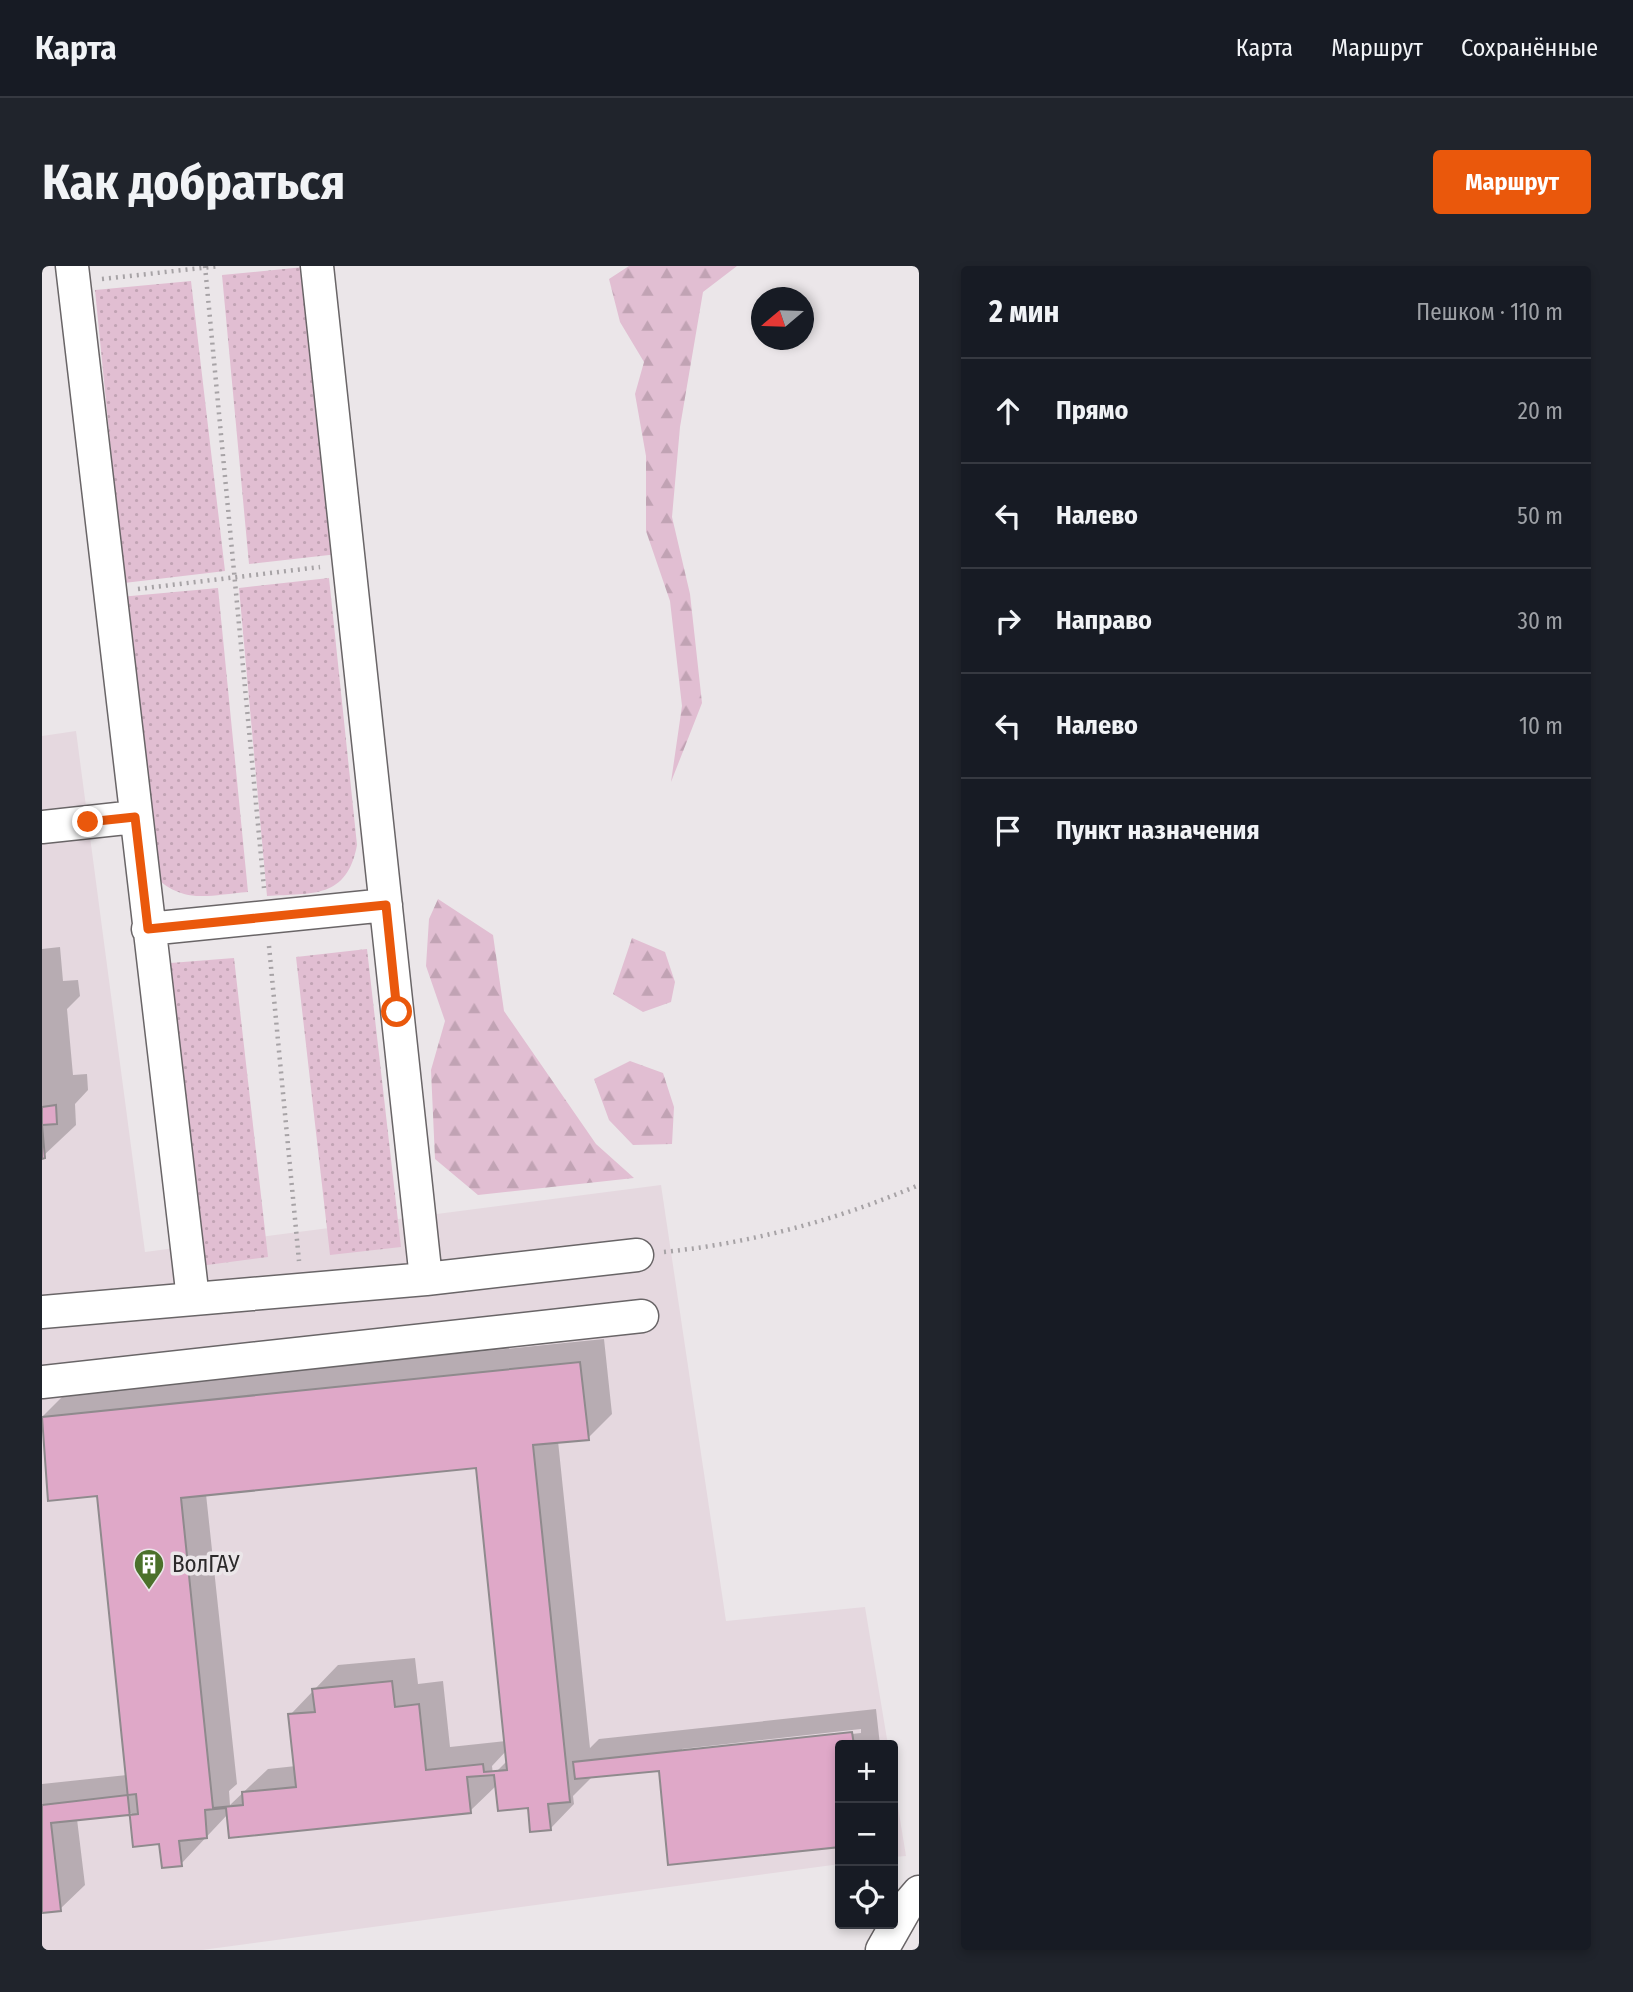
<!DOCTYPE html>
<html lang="ru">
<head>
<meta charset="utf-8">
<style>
	:root { --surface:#171b24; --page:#20242c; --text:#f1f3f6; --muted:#9ea1a6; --line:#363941; --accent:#ea580c }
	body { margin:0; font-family:"Fira Sans Condensed",sans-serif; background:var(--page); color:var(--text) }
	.controls { position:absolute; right:21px; bottom:21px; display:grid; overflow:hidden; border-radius:7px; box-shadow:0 4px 10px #0003 }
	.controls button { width:63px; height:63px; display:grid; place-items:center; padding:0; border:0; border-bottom:2px solid var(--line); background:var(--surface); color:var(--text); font:35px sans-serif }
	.compass { position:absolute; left:709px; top:21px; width:63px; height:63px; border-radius:50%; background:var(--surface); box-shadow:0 4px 10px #0003; rotate:251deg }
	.stop { position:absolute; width:21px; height:21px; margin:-16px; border:5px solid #ea580c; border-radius:50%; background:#fff }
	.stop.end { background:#ea580c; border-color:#fff; box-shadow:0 2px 7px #0008 }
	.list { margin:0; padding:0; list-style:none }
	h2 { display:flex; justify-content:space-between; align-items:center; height:91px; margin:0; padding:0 28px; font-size:30px }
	h2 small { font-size:23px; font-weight:400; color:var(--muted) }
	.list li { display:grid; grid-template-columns:46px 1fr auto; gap:21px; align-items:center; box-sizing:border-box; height:105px; padding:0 28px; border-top:2px solid var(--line) }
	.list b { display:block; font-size:26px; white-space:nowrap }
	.list em { font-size:23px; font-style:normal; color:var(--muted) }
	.icon { flex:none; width:38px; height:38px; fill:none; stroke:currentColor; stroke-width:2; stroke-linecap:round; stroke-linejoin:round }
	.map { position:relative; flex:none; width:877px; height:1684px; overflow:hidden; border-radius:7px }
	header { display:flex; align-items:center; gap:42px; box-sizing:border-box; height:98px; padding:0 35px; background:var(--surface); border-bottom:2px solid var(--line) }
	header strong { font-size:33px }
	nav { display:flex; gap:38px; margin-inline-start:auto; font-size:24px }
	.intro { display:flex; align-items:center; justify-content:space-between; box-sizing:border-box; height:168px; padding:0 42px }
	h1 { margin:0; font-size:49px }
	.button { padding:18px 32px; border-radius:7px; background:var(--accent); color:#fff; font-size:24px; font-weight:700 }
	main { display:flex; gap:42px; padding:0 42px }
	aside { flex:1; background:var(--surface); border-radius:7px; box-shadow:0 4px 10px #0003 }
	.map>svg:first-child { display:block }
</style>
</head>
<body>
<header>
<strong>Карта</strong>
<nav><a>Карта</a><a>Маршрут</a><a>Сохранённые</a></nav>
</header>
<div class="intro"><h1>Как добраться</h1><a class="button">Маршрут</a></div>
<main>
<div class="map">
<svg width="877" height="1684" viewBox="0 0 877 1684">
	<defs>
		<pattern id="grass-dots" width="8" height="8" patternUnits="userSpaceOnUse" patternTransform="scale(1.75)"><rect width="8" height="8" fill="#e1bed2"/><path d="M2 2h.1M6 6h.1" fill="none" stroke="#c1a3b4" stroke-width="1.8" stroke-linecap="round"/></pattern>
		<pattern id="forest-firs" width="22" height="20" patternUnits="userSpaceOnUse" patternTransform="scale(1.75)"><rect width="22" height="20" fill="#e1bed2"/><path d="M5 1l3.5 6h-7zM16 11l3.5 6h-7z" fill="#c1a3b4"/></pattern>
	</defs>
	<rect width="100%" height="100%" fill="#ebe6e9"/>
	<path fill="#e5d8df" d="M34,465L103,986L619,919L684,1355L823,1341L846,1479H798V1598L160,1684H0V470Z
		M851,1510L864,1590L851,1591Z"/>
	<path fill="url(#grass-dots)" d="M262,1L296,288L207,298L180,9Z
		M149,15L183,305L82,317L53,24Z
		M287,312L315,579C305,633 271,627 225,630L197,322Z
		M176,322L206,626C166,629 143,639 112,610L78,331Z
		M325,683L359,981L288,989L254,691Z
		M192,692L226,991L150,1001L116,698Z"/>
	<path fill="url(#forest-firs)" d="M587,0H695L661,26L638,161L630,251L648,328L660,437L629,516L640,440L628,335L604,265V190L593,128L602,96L578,56L567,13Z
		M396,633L451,669L462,745L554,878L592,912L436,929L393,893L389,804L403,755L384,700L387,653Z
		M590,672L623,686L633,716L629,736L601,746L571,728Z
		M588,795L621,807L632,841L630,878L591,879L567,854L552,813Z"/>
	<path fill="#0003" fill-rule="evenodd" d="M18,681L21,715L36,714L38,730L25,743L31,809L45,808L46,824L33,838L34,859L0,891V683Z
		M562,1073L570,1148L546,1172L516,1175L548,1482L557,1473L834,1443L838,1479H798V1579L628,1597L618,1503L551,1510L531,1530L532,1538L508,1563L487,1540L455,1519L428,1545L186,1548L139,1598L89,1547L35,1553L43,1619L18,1643L0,1645V1518L85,1509L56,1228L8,1233L0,1151L23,1128ZM436,1200L464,1475L408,1481L401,1415L376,1418L373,1392L296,1399L248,1449L254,1500L226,1503L188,1539L187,1525L195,1518L164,1228ZM819,1463V1467L640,1486V1483ZM465,1484L466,1494L451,1509L450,1500Z"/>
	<path fill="#dfa8c8" stroke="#8f8a8d" stroke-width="2" fill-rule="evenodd" d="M14,839L15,858L0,859L3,892L0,893V841Z
		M538,1096L547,1174L491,1179L528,1536L506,1538L509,1564L488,1566L486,1542L456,1545L452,1509L425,1511L429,1547L187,1572L184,1542L163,1544L165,1572L137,1575L140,1600L120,1602L117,1578L91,1581L55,1230L6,1235L0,1151ZM434,1202L465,1504L442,1506L441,1498L384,1504L377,1438L353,1441L350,1415L270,1423L273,1446L246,1448L254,1521L200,1526L201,1539L171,1542L139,1232Z
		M810,1466L812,1479H798V1581L626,1599L617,1505L533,1513L531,1496Z
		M94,1528L96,1548L9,1557L19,1645L0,1647V1539Z"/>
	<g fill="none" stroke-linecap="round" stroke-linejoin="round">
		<g stroke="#696567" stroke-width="35">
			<path id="minor" d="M30,0L151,1033
				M275,0L384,1013
				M0,561L93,551
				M106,663L344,639
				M0,1046L384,1013L595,989
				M0,1116L600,1050
				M840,1684L865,1640L877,1626"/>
		</g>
		<path stroke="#a7a3a6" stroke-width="4.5" stroke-dasharray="2 5" stroke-linecap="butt" d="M163,0L222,622
			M60,13L178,0
			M96,323L278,301
			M227,680L257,995
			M622,986C710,977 795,954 877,919"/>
		<use href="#minor" stroke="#fff" stroke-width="32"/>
	</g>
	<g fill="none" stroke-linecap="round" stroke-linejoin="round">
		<path stroke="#ea580c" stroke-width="9" d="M46,556L93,551L106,663L344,639L355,746"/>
	</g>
	<defs>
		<g id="building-pin" transform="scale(1.575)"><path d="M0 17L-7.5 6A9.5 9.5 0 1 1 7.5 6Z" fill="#4b712b" stroke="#ebe6e9"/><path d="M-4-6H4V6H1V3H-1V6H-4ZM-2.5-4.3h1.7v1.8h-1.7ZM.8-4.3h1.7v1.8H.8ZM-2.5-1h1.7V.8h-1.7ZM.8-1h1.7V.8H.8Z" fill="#fff"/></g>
	</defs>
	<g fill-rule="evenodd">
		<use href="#building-pin" x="107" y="1298"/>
	</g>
	<g text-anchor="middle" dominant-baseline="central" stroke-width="7" stroke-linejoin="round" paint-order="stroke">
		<g font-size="23" fill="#2b292a" stroke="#ebe6e9" text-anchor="start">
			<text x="130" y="1298">ВолГАУ</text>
		</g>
	</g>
</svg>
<div class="controls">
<button>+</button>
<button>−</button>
<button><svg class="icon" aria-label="locate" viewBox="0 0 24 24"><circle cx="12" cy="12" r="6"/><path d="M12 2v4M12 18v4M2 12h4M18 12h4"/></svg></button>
</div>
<svg class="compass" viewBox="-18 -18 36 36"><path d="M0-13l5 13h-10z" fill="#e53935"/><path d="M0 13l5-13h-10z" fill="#9ea1a6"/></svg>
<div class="stop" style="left:355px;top:746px"></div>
<div class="stop end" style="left:46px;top:556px"></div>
</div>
<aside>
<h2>2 мин<small>Пешком · 110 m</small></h2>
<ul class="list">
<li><svg class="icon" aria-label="ahead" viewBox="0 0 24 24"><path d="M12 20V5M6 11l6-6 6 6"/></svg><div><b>Прямо</b></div><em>20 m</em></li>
<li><svg class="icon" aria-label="left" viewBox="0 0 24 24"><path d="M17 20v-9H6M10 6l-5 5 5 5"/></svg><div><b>Налево</b></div><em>50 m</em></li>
<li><svg class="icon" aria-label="right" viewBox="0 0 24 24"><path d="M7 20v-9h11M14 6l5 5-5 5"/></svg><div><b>Направо</b></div><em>30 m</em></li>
<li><svg class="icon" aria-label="left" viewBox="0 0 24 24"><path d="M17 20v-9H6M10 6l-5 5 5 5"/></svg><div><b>Налево</b></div><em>10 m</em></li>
<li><svg class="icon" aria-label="arrive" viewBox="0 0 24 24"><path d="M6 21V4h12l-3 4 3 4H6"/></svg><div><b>Пункт назначения</b></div></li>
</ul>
</aside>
</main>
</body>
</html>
